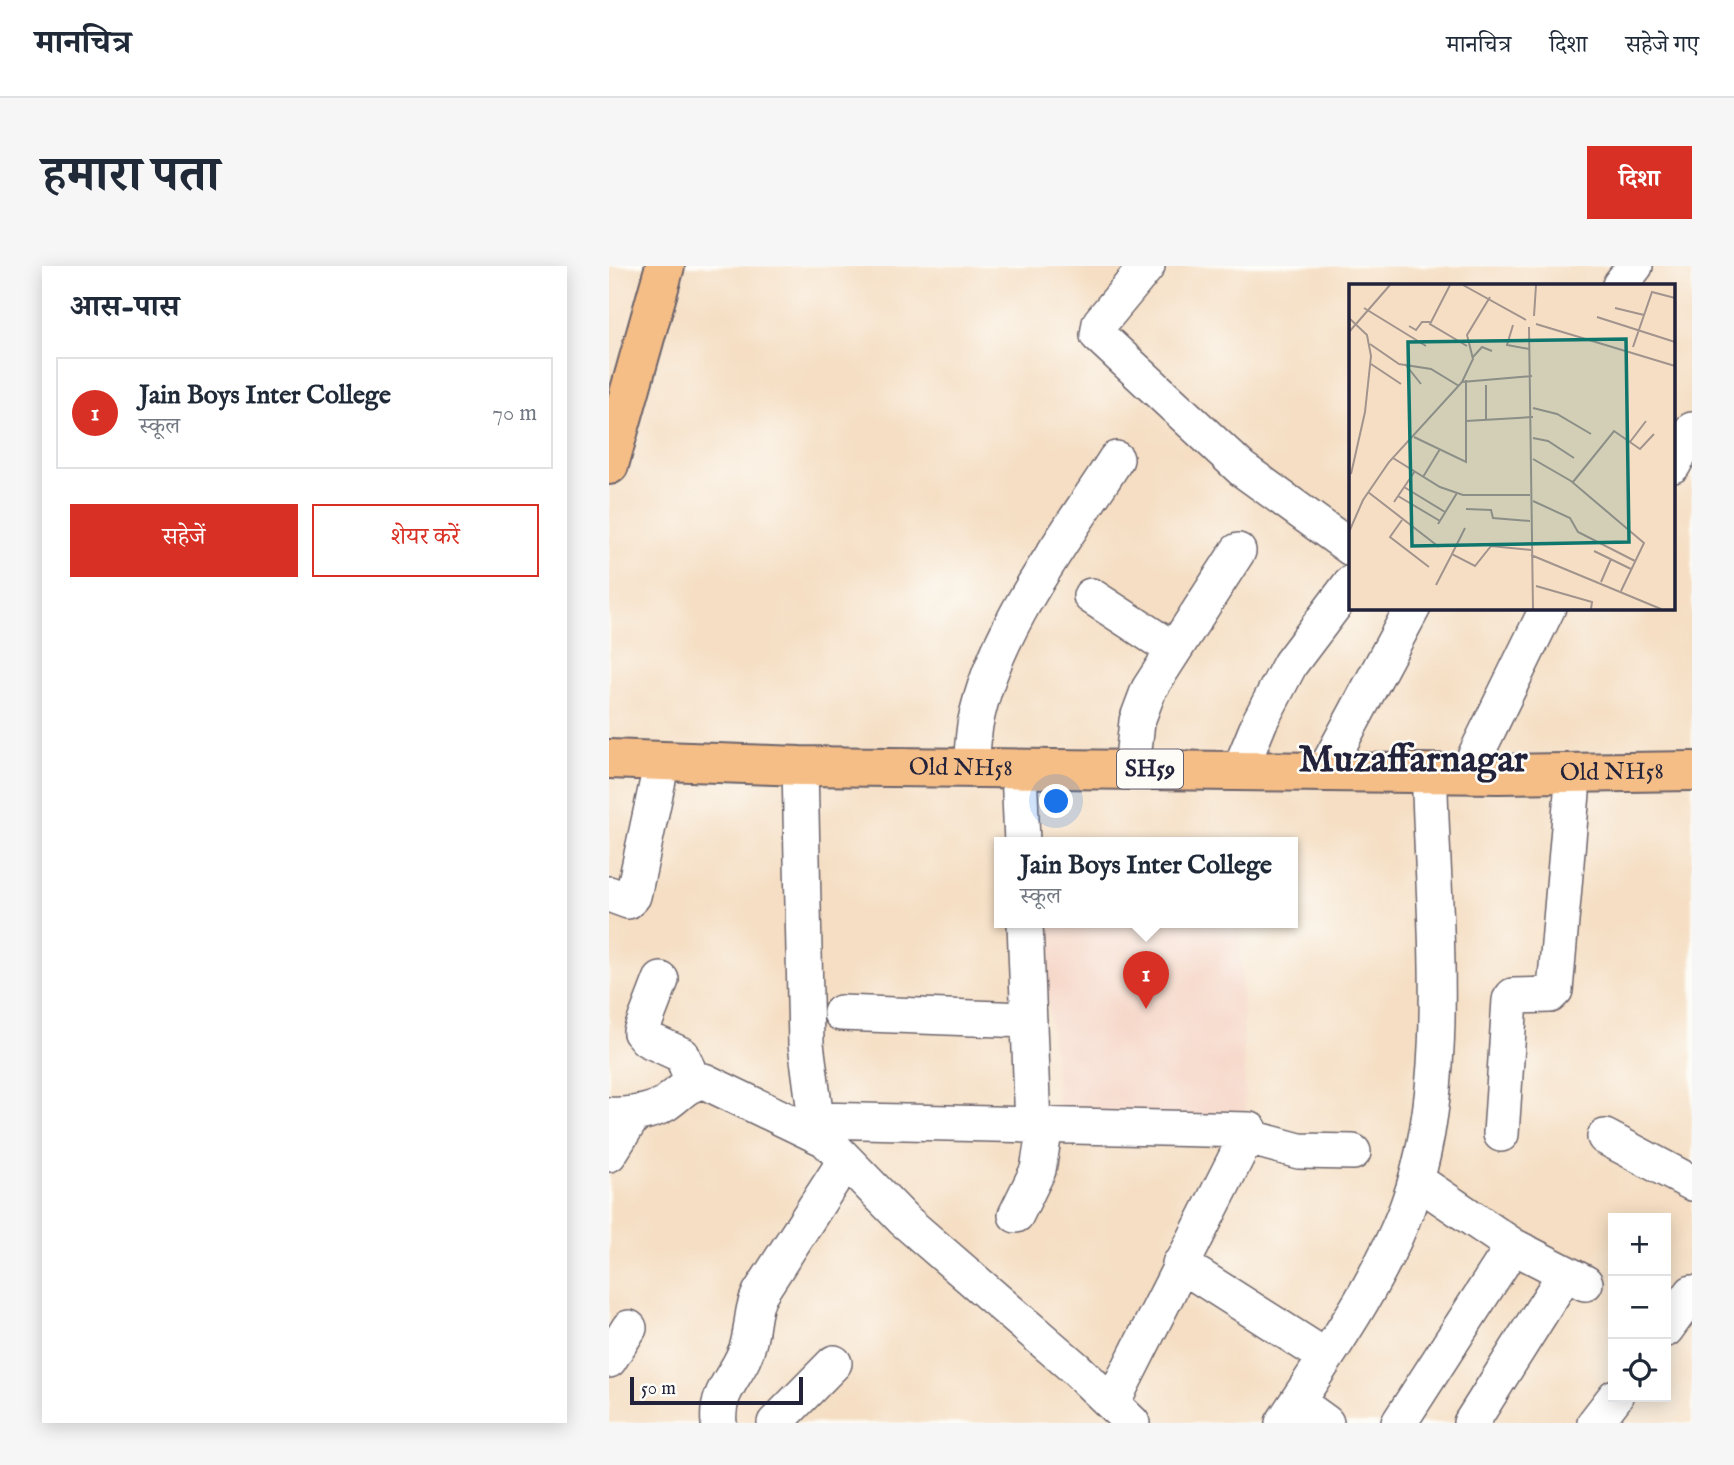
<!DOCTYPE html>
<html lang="hi">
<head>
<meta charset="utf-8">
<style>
	:root { --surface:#fff; --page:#f6f6f7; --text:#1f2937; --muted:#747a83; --line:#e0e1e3; --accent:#d93025 }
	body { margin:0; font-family:"IM FELL English","Noto Serif Devanagari",serif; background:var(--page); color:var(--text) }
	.controls { position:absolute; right:21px; bottom:21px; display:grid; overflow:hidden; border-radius:0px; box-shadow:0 4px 18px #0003 }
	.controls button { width:63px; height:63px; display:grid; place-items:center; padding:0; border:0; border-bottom:2px solid var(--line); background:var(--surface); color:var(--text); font:35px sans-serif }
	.scale { position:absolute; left:21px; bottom:18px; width:173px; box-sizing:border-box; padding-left:7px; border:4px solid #22223b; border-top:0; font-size:19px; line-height:24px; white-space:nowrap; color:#22223b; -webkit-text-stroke:5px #fdfcf7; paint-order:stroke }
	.you { position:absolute; left:448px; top:536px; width:24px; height:24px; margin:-18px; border:5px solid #fff; border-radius:50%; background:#1a73e8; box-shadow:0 0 0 10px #1a73e833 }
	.badge { display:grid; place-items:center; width:46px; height:46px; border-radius:50%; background:var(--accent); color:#fff; font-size:23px; font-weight:700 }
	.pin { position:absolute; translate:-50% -58px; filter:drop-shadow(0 2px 4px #0008) }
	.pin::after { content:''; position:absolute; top:37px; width:24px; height:21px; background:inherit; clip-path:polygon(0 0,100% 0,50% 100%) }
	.popup { position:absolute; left:385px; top:571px; width:304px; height:91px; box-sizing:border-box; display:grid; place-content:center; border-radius:0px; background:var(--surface); filter:drop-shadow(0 2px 5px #0005); font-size:23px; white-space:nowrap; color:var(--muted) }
	.popup b { font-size:26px; color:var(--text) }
	.popup::after { content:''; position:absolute; left:50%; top:100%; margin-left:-14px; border:14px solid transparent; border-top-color:var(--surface) }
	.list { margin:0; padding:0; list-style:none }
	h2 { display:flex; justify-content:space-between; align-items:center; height:91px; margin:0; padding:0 28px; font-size:30px }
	h2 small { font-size:23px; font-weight:400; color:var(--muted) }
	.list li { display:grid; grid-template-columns:46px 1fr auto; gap:21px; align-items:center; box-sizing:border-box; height:112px; margin:0 14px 14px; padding:0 14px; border:2px solid var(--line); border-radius:0px }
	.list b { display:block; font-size:26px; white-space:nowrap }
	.list p { margin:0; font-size:23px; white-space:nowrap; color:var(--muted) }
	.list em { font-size:23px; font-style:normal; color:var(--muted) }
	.actions { display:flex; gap:14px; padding:21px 28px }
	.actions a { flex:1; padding:16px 0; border:2px solid var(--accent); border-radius:0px; text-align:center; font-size:24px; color:var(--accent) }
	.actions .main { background:var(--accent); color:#fff }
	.icon { flex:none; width:38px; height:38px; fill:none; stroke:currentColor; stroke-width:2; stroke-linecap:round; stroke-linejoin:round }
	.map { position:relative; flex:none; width:1083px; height:1157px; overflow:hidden; border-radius:0px }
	header { display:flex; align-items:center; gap:42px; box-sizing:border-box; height:98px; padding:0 35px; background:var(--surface); border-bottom:2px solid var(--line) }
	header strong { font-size:33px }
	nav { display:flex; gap:38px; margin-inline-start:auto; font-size:24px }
	.intro { display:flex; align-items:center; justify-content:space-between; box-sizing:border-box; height:168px; padding:0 42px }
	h1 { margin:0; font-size:49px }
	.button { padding:18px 32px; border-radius:0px; background:var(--accent); color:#fff; font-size:24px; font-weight:700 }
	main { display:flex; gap:42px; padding:0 42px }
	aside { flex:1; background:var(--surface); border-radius:0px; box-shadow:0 4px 18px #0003 }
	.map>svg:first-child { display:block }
</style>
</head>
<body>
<header>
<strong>मानचित्र</strong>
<nav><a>मानचित्र</a><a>दिशा</a><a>सहेजे गए</a></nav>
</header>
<div class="intro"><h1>हमारा पता</h1><a class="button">दिशा</a></div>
<main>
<aside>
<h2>आस-पास<small></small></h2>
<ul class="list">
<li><span class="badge">1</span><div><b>Jain Boys Inter College</b><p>स्कूल</p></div><em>70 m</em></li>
</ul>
<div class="actions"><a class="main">सहेजें</a><a>शेयर करें</a></div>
</aside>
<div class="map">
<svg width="1083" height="1157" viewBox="0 0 1083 1157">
	<rect width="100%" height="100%" fill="#fdfcf7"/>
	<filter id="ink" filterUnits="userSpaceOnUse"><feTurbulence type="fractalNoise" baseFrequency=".0143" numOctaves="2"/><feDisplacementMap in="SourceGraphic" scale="14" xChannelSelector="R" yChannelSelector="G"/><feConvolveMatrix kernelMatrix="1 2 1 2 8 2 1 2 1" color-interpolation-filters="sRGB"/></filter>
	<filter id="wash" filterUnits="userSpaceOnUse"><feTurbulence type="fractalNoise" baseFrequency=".00686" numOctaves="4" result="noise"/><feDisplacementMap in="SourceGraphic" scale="28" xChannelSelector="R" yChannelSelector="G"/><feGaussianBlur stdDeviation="1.57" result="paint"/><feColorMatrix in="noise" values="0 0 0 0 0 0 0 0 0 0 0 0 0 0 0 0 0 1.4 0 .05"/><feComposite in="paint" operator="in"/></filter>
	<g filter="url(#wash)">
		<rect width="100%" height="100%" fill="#f5dec3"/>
		<path fill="#f5d2c2" d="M432,657H631L637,864L451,858Z"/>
	</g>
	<g filter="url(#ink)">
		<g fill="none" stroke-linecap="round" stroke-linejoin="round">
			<g stroke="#6c646b" stroke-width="38">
				<path id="minor" d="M538,0L491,57L489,69L633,203L742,282
					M1011,19L1026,0
					M1064,199L1083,164
					M482,330L565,384
					M191,500L197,778L207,854L216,873L295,954L467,1103L523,1157
					M362,502C363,488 364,473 366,459C384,364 456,273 507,193
					M410,503L413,577
					M523,503L528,455L540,423L629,285
					M631,504L651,455L681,398L742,317
					M716,505L804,341
					M858,507L939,341
					M0,628L19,635L24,630L49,514
					M416,657L424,860
					M52,714L32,766L38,773L73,789L84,816
					M232,747L420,754
					M0,849C17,850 41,847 56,838C71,828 76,818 95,815L216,873
					M207,854L641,864L503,1137
					M892,868L901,734L904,730L941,729L946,724L963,527
					M639,871L690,885L744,886
					M996,871L1083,917
					M0,888L25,848
					M807,914L904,980L976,1017
					M407,949L429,904L436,860
					M571,998L717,1091
					M1057,1063L1083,1027
					M0,1094L20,1062
					M688,1136L717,1157
					M110,1157C106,1122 134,1106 140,1075C144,1058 143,1043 151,1027L236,895
					M166,1157L225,1097
					M674,1157C719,1088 769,1019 798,942C844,820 825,655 821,526
					M790,1157L904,980
					M862,1157L956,1008
					M986,1157L1006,1131"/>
			</g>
			<g stroke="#6c646b" stroke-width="42">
				<g id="major">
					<path d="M0,199L56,0"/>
					<path id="s1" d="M0,493L191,500L889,508L1083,505"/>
				</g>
			</g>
			<use href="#minor" stroke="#fff" stroke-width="35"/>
			<use href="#major" stroke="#f6be87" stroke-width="38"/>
		</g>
	</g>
	<g text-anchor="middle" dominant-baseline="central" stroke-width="5" stroke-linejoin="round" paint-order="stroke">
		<rect fill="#fdfcf7" stroke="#646373" stroke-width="2" x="508" y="483.5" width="66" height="39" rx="5"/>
		<g font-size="23" font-weight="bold" fill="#22223b">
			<text x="541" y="503">SH59</text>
		</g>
		<g font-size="24" fill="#22223b" stroke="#fdfcf7">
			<text stroke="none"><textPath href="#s1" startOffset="352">Old NH58</textPath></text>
			<text stroke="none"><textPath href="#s1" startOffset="1003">Old NH58</textPath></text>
		</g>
		<g font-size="38" font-weight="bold" fill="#22223b" stroke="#fdfcf7">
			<text x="804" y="495">Muzaffarnagar</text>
		</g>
	</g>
	<g transform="translate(740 18)">
		<rect width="326" height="326" fill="#f5dec3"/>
		<path fill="none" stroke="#a1938d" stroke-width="2" d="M101,1L81,40L118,62M114,1L177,36M15,24L77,62M266,24L295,31M185,32L187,1M248,33L326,58M0,34L18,51L22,72L16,128L2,190M187,40L326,82M164,41L158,61L180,65M60,42L67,46L73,38H81M180,43L184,325M0,48L41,1M21,60L50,80L82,85L110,102M284,63L303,8L326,14M124,73L133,63L143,67M22,80L52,100M56,80L72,100M113,98L124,75L118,51L141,13M184,124L208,130L242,150M137,136V101M117,137L184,133M65,153L117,178V96M184,154L199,157L225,174M281,158L297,137M44,174L91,203L114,211H181M184,175L222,197L295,259L272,307M0,181V215M74,193L91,165M224,198L265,147L291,165L305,150M55,203L96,228M19,208L90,263M49,212L91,237M184,217L221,234L229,248L286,277M45,218L66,187M117,225L142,226L144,234L181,237M53,236L41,253L80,283M89,240L108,209M0,248L14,216L40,178L113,98L183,92M245,267L282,285M103,270L116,244M182,271L312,325M252,298L262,275M87,301L103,270L126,282L142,262L182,266M187,302L243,318L242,325"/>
		<path fill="#0f766e" fill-opacity="0.15" stroke="#0f766e" stroke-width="3.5" d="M277,55L280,258L63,262L59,58Z"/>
		<rect width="326" height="326" fill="none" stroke="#22223b" stroke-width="3.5"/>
	</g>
</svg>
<div class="controls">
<button>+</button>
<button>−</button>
<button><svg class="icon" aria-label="locate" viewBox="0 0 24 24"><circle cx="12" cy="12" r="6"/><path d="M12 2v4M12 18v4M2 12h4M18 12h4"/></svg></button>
</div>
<div class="scale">50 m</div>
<div class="you"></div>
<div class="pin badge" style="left:537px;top:743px">1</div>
<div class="popup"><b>Jain Boys Inter College</b>स्कूल</div>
</div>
</main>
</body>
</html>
